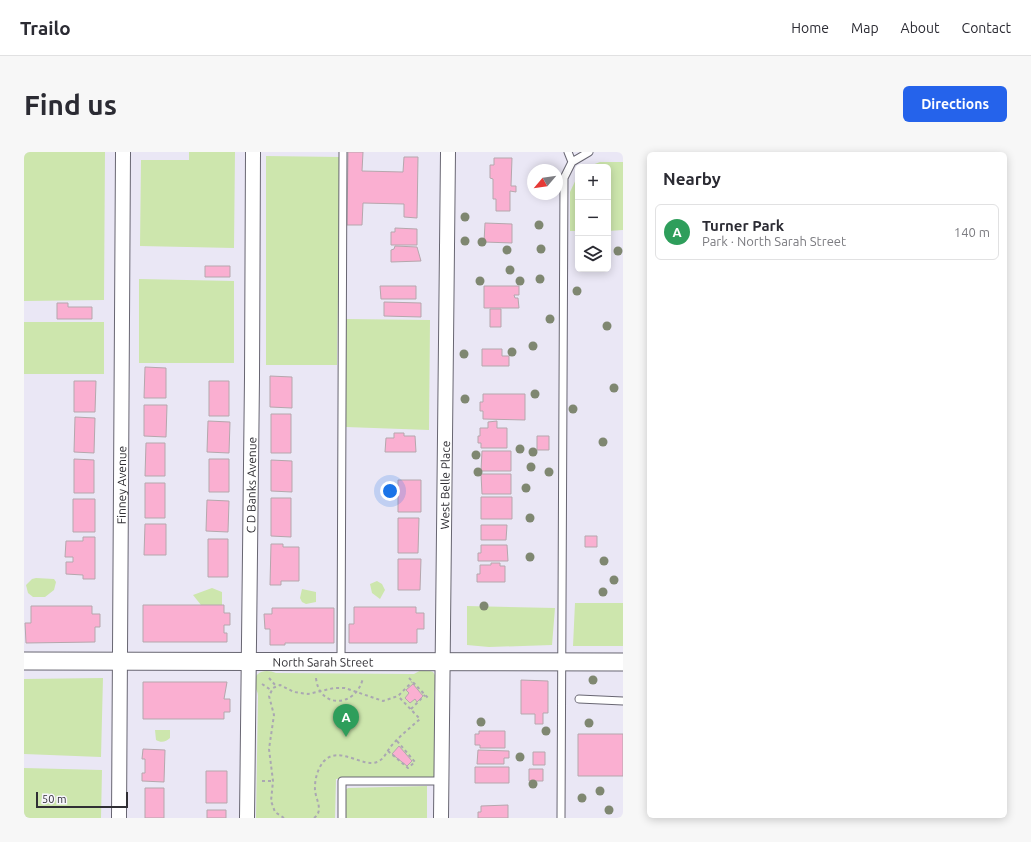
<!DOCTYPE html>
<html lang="en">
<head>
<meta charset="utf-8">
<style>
	:root { --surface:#fff; --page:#f7f7f7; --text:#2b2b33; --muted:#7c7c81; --line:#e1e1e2; --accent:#2563eb }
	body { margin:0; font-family:Ubuntu,sans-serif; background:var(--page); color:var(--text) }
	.controls { position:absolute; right:12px; top:12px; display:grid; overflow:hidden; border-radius:6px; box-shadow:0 2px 10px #0003 }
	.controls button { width:36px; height:36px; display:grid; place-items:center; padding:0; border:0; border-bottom:1px solid var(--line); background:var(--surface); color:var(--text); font:20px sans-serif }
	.compass { position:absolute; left:503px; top:12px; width:36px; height:36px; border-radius:50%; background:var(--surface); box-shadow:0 2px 10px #0003; rotate:241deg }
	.scale { position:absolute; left:12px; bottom:10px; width:92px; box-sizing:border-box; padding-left:4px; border:2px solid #302f34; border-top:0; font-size:11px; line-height:14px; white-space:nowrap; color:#302f34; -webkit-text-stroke:3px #f7f5fd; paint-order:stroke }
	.you { position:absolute; left:366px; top:339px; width:14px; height:14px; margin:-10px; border:3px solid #fff; border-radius:50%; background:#1a73e8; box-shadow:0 0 0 6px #1a73e833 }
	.badge { display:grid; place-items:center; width:26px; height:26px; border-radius:50%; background:var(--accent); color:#fff; font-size:13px; font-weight:700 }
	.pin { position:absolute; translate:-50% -33px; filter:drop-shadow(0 1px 2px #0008) }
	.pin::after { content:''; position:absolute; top:21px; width:14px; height:12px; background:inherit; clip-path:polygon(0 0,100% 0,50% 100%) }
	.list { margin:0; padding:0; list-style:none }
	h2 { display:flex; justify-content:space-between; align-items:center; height:52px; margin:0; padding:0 16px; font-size:17px }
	h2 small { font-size:13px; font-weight:400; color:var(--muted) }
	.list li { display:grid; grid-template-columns:26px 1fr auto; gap:12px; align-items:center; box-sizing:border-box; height:56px; margin:0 8px 8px; padding:0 8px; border:1px solid var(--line); border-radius:6px }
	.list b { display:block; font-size:15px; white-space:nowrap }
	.list p { margin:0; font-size:13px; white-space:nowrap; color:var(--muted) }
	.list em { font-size:13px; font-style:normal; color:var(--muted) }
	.icon { flex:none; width:22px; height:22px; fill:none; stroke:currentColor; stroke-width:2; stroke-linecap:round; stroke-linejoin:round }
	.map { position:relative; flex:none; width:599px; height:666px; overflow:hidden; border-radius:6px }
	header { display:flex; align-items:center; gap:24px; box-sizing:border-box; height:56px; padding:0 20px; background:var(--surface); border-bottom:1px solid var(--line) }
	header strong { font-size:19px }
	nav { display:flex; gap:22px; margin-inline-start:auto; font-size:14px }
	.intro { display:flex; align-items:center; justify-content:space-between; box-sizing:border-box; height:96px; padding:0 24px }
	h1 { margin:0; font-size:28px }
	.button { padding:10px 18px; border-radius:6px; background:var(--accent); color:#fff; font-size:14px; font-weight:700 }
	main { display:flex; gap:24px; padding:0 24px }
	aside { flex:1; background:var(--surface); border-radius:6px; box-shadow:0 2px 10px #0003 }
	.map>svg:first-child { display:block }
</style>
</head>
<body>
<header>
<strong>Trailo</strong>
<nav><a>Home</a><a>Map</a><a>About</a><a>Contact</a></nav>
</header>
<div class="intro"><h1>Find us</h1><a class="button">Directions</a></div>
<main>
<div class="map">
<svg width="599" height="666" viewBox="0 0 599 666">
	<rect width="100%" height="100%" fill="#eae7f5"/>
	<path fill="#cde6ad" d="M0,0H81L80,148L0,149Z
		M165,0H211L210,96L116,94L117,8H165Z
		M242,4L316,5L313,213H242Z
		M576,10H599V78L584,79V15H563Z
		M554,23V79H546V40Z
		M115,127L210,129V211H115Z
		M321,167L406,168L405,278L322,275Z
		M0,170H80V222H0Z
		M12,426L30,427L32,430L30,438L21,445H9L4,441L2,433L8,427Z
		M353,429L358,432L361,438L356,447L348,441L346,432Z
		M188,436L198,440V453H177L169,443Z
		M278,437L292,440V450L282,452L278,450L276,446Z
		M551,451H599V494H549Z
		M443,454L531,456L528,493L465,495L443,493Z
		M399,517L409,520L414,528L410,540L411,627H312L311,666H232L234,544C234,540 232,538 231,534C228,520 241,516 252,521L390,522Z
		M79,526L77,605L0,602V527Z
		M131,578H146V586C142,590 137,591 132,588Z
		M0,616L78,618L77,666H0Z
		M403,634V666H319L320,639L324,636Z"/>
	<path fill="#faafd1" stroke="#b5a7ad" d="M324,0H339L338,19L379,20L380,5H394L393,66L380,65V52L339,51L338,73H323Z
		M470,6H488L487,34H492V40L486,39V59H472V47H469V27L466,26V13H470Z
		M461,71L488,72V91L460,90Z
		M371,76L393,77V93H367V80H371Z
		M371,94L393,95L397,109L367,110V98L370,97Z
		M181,114H206V125H181Z
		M356,134H392V147H357Z
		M460,134H495V143H490L491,146H494L495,156H460Z
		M360,150L397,151V165L360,164Z
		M33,151H44V155H68V167H33Z
		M466,157H477V175H466Z
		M458,197H478V204H485V214H458Z
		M121,215L142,216V246H120Z
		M246,224L268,225V256L246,255Z
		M50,229H72L71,260H50Z
		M185,229H205V264H185Z
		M459,242H501V268L459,267V259H456V250H459Z
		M120,253H143L142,285L120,284Z
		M247,262H267V301H247Z
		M51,265L71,266L70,301L50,300Z
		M184,269L206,270L205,301L183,300Z
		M473,269V276H483V296H457V291H454V284H456V276H464V270Z
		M370,281H380V284H391L392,300H361L362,286H370Z
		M513,284H525V298H513Z
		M122,291H141V324H121Z
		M458,299H487V319H457Z
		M50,307L70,308V341H50Z
		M185,307H205V340H185Z
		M247,308L268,309V340L247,339Z
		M457,322H487V342H458Z
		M374,328H397V360H374Z
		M121,331H141V366H121Z
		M457,345H488V367H457Z
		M247,346H267V385L247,384Z
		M49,347H71V380H49Z
		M183,348L205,349L204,380L182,379Z
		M374,366H395L394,401H374Z
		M121,372H142V403H120Z
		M457,373H483L482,388H457Z
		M561,384H573V395H561Z
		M59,385H71V427H59V423L42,422V410H49V405H41L42,389H59Z
		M184,387H204V425H184Z
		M247,392H259V395H275V429H257V433H246Z
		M457,393H483L484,409H454V401H457Z
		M374,407H397L396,438H374Z
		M467,411H476V414H481V430H453V422H456V413H467Z
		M119,453H200V461H206V473H200V481H203V490H119Z
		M7,454H68V462H76V475H71V490L2,491L1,471H7Z
		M330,455H392V461H400V477H393V491H325V472H330Z
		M248,456H310V491H261V493H246V477H241L240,462H248Z
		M497,528L524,529V561H519V572H511V562H497Z
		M119,530H203L200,547H206V560H200V567H119Z
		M389,532L399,544L393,550L391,547L386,551L381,546L385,541L382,538Z
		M455,579H481V596H456V593H451V582H455Z
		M554,582H599V624H554Z
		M375,594L388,609L383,614L368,602Z
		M119,597L141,598L140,630L118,629V621H121V607H118Z
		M454,598L485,599V606H480V612H453Z
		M509,600H521V613H509Z
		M451,615H485V631H451Z
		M505,617H519V629H505Z
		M182,619H203V651H182Z
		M121,636H140V666H121Z
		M484,653V666H454V660H457V654Z
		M183,658H202V666H183Z"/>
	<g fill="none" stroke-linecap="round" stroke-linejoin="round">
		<g stroke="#686672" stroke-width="9">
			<path id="service" d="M544,0L548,10
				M317,509L319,0
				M555,547L599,549
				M318,666V629H417
				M537,666L540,26L548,10L565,0"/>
		</g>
		<g stroke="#686672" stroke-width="16">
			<g id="minor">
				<path id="s1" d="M95,666L99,0"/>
				<path id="s2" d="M223,666L228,226L229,0"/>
				<path id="s3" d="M417,666L424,0"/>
			</g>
		</g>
		<g stroke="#686672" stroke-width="19">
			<g id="tertiary">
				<path id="s4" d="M0,509L599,510"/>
			</g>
		</g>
		<path stroke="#aaa7b2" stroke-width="2" stroke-dasharray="3 3" stroke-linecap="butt" d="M245,526L252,534
			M292,526C295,557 332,556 339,526
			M385,526L405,547
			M238,532L247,538
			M387,557L401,543
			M364,599L384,616L391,610L373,589
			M238,629H249
			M260,666L251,660L247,649L249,629L245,597L250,563L245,544L249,536L256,533L270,540L284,542L310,536H321L359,549L374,544L388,530
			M290,666C301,658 290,646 291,635C291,626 294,616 300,609C315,593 339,616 353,610C361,607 363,598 369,592C377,583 387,575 396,567L374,544"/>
		<use href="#service" stroke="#fff" stroke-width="7"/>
		<use href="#minor" stroke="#fff" stroke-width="14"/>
		<use href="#tertiary" stroke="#fff" stroke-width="17"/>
	</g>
	<g fill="#7f8771">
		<circle cx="441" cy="65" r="4.5"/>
		<circle cx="515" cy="73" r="4.5"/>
		<circle cx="441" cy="89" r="4.5"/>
		<circle cx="458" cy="90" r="4.5"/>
		<circle cx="517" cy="97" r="4.5"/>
		<circle cx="483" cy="98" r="4.5"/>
		<circle cx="594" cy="99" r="4.5"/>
		<circle cx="486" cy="118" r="4.5"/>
		<circle cx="516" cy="127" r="4.5"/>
		<circle cx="456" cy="129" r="4.5"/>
		<circle cx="496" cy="129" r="4.5"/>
		<circle cx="553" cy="139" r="4.5"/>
		<circle cx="526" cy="167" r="4.5"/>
		<circle cx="583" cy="174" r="4.5"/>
		<circle cx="509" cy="194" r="4.5"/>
		<circle cx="488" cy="200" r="4.5"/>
		<circle cx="440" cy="202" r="4.5"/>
		<circle cx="590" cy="236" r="4.5"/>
		<circle cx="511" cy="242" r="4.5"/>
		<circle cx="441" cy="247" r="4.5"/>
		<circle cx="549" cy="257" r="4.5"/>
		<circle cx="579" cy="290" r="4.5"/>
		<circle cx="496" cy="297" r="4.5"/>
		<circle cx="509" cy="300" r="4.5"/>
		<circle cx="452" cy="303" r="4.5"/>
		<circle cx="507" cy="315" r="4.5"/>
		<circle cx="454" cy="320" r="4.5"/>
		<circle cx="525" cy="320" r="4.5"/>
		<circle cx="502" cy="336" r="4.5"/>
		<circle cx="506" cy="366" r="4.5"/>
		<circle cx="506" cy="405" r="4.5"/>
		<circle cx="580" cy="409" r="4.5"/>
		<circle cx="590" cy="428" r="4.5"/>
		<circle cx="579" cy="440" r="4.5"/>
		<circle cx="460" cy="454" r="4.5"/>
		<circle cx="569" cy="528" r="4.5"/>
		<circle cx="457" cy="570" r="4.5"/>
		<circle cx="565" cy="571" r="4.5"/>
		<circle cx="522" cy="579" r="4.5"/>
		<circle cx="496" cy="605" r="4.5"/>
		<circle cx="509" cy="632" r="4.5"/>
		<circle cx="576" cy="639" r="4.5"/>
		<circle cx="558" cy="646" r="4.5"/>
		<circle cx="585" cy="658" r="4.5"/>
	</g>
	<g text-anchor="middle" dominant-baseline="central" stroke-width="3" stroke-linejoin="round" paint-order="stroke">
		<g font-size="12" fill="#302f34" stroke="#f7f5fd">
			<text stroke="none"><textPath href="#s1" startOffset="333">Finney Avenue</textPath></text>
			<text stroke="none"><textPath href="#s2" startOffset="333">C D Banks Avenue</textPath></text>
			<text stroke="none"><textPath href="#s3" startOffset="333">West Belle Place</textPath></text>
			<text stroke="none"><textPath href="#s4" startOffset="299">North Sarah Street</textPath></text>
		</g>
	</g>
</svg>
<div class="controls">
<button>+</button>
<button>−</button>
<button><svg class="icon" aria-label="layers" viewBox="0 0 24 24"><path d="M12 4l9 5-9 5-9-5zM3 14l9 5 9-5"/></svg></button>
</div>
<svg class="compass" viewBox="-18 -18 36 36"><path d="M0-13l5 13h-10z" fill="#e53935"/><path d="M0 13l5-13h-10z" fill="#7c7c81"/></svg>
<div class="scale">50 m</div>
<div class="you"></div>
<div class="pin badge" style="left:322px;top:585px;background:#2e9e5b">A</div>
</div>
<aside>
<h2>Nearby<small></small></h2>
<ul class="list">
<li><span class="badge" style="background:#2e9e5b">A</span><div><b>Turner Park</b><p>Park · North Sarah Street</p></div><em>140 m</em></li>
</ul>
</aside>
</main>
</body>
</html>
